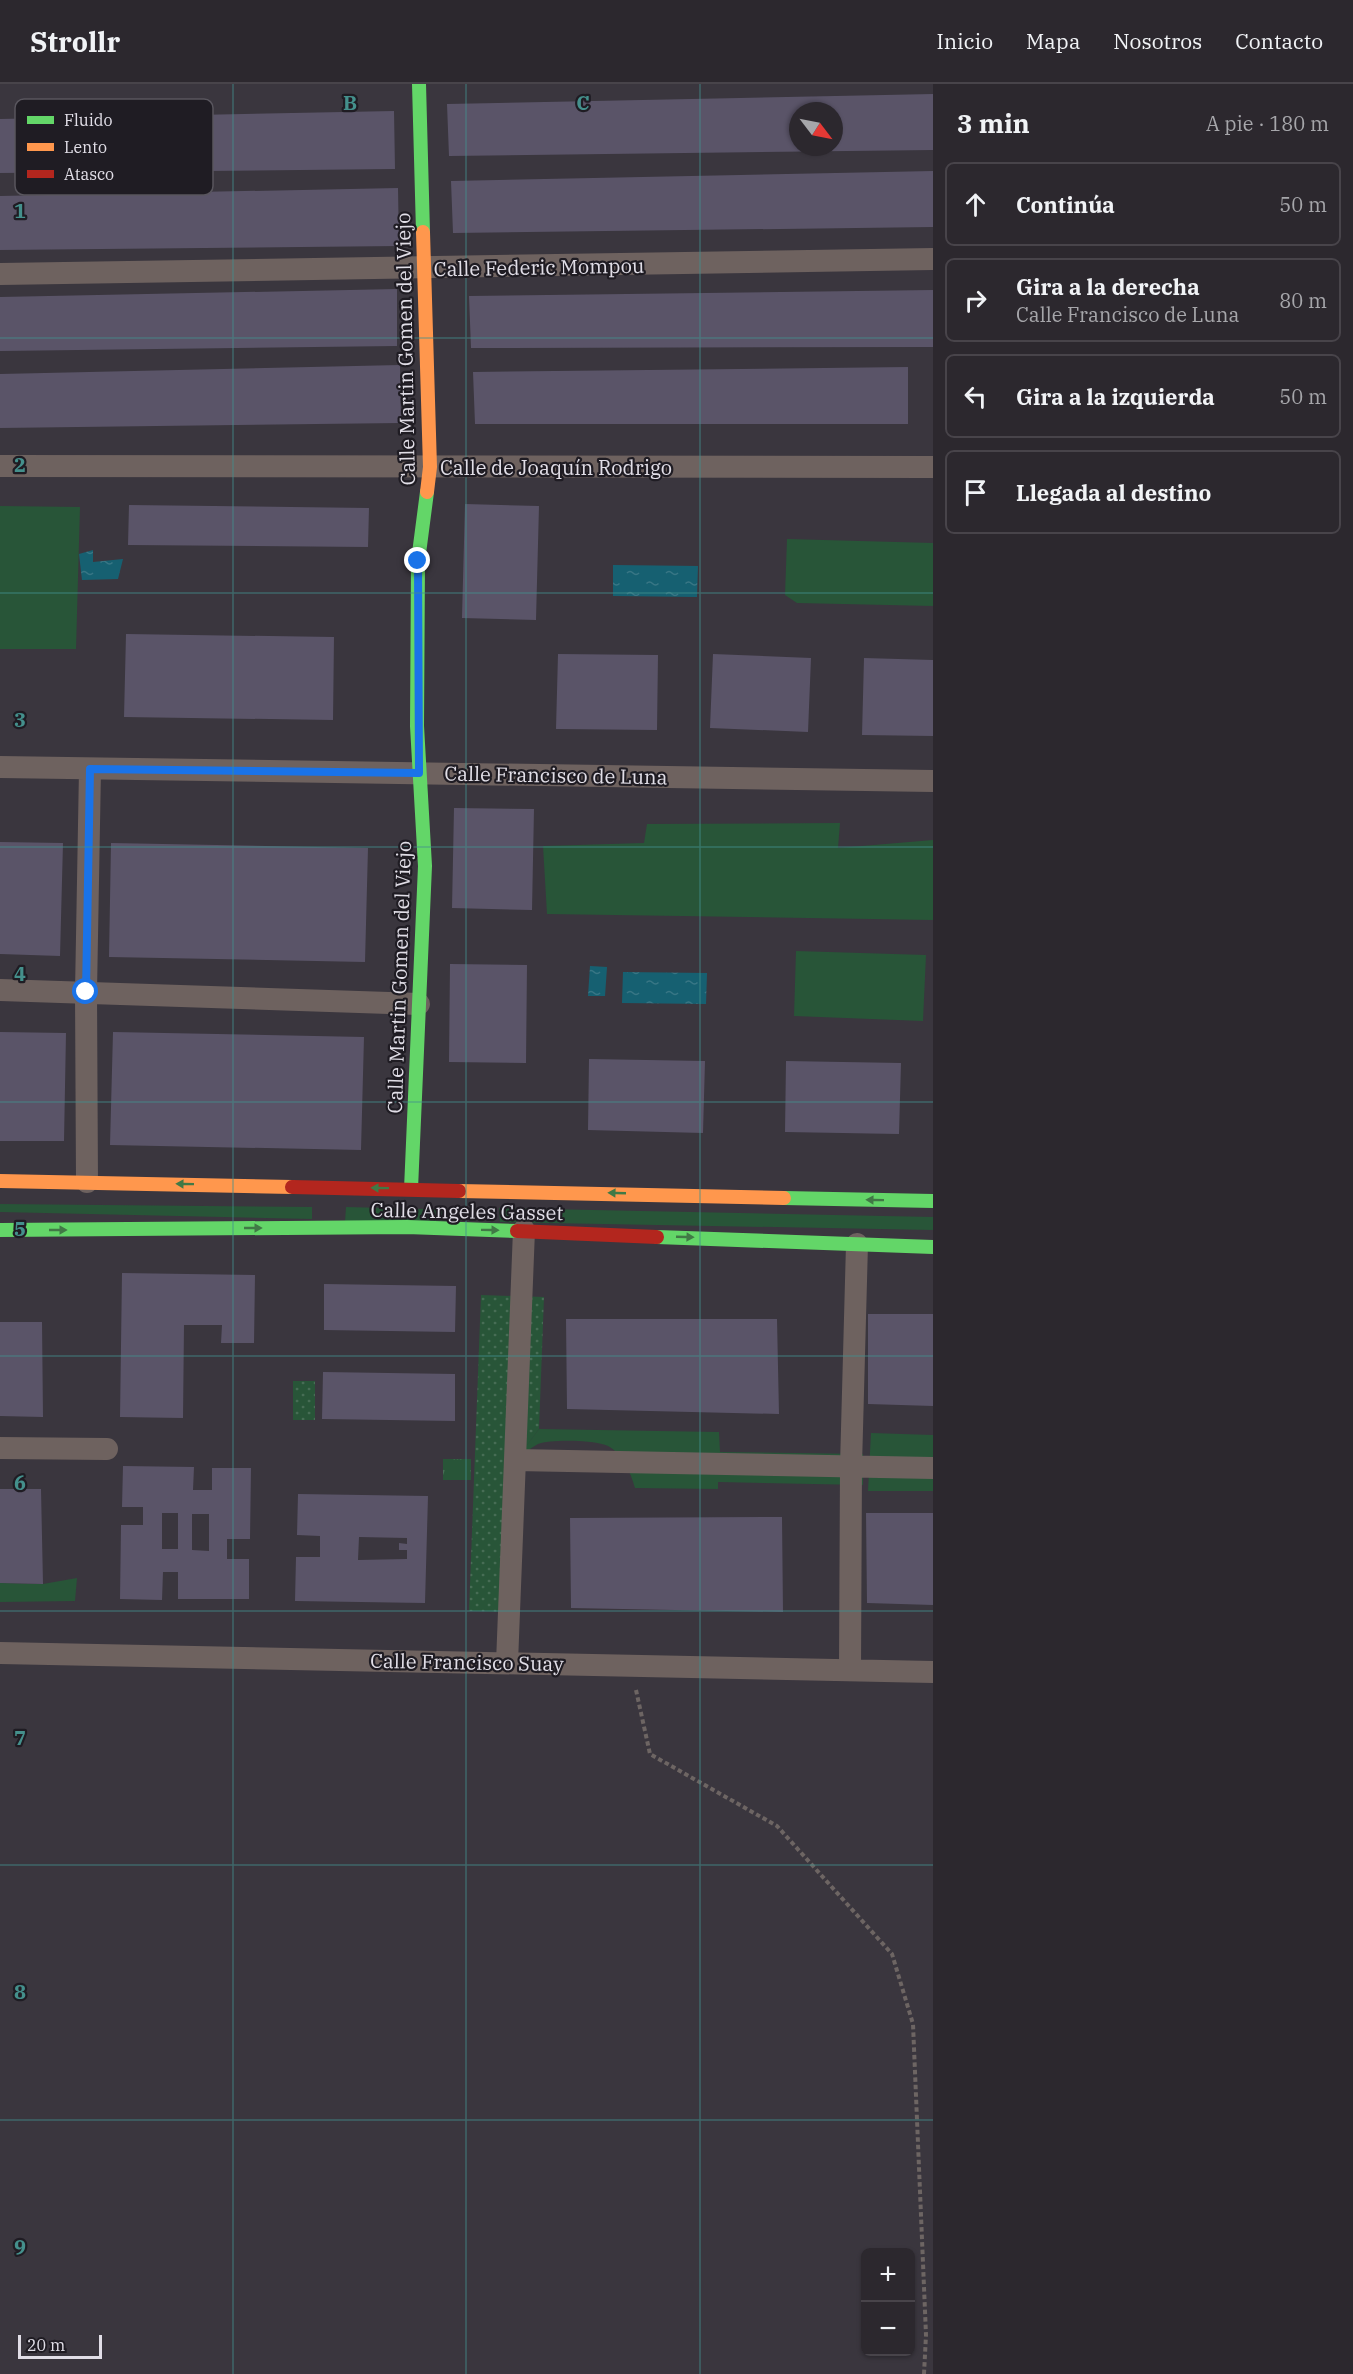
<!DOCTYPE html>
<html lang="es">
<head>
<meta charset="utf-8">
<style>
	:root { --surface:#2c282e; --page:#343036; --text:#f1f3f6; --muted:#a6a6aa; --line:#48444a }
	body { margin:0; font-family:"IBM Plex Serif",serif; background:var(--page); color:var(--text) }
	.controls { position:absolute; right:18px; bottom:18px; display:grid; overflow:hidden; border-radius:9px; box-shadow:0 2px 4px #0004 }
	.controls button { width:54px; height:54px; display:grid; place-items:center; padding:0; border:0; border-bottom:2px solid var(--line); background:var(--surface); color:var(--text); font:30px sans-serif }
	.compass { position:absolute; left:789px; top:18px; width:54px; height:54px; border-radius:50%; background:var(--surface); box-shadow:0 2px 4px #0004; rotate:122deg }
	.scale { position:absolute; left:18px; bottom:15px; width:84px; box-sizing:border-box; padding-left:6px; border:3px solid #e1dee7; border-top:0; font-size:16px; line-height:21px; white-space:nowrap; color:#e1dee7; -webkit-text-stroke:4px #1f1c23; paint-order:stroke }
	.stop { position:absolute; width:18px; height:18px; margin:-14px; border:4px solid #1a73e8; border-radius:50%; background:#fff }
	.stop.end { background:#1a73e8; border-color:#fff; box-shadow:0 2px 6px #0008 }
	.list { margin:0; padding:0; list-style:none }
	h2 { display:flex; justify-content:space-between; align-items:center; height:78px; margin:0; padding:0 24px; font-size:26px }
	h2 small { font-size:20px; font-weight:400; color:var(--muted) }
	.list li { display:grid; grid-template-columns:39px 1fr auto; gap:18px; align-items:center; box-sizing:border-box; height:84px; margin:0 12px 12px; padding:0 12px; border:2px solid var(--line); border-radius:9px }
	.list b { display:block; font-size:22px; white-space:nowrap }
	.list p { margin:0; font-size:20px; white-space:nowrap; color:var(--muted) }
	.list em { font-size:20px; font-style:normal; color:var(--muted) }
	.icon { flex:none; width:33px; height:33px; fill:none; stroke:currentColor; stroke-width:2; stroke-linecap:round; stroke-linejoin:round }
	.map { position:relative; flex:none; width:933px; height:2290px; overflow:hidden }
	header { display:flex; align-items:center; gap:36px; box-sizing:border-box; height:84px; padding:0 30px; background:var(--surface); border-bottom:2px solid var(--line) }
	header strong { font-size:28px }
	nav { display:flex; gap:33px; margin-inline-start:auto; font-size:21px }
	main { display:flex }
	aside { flex:1; background:var(--surface) }
	.map>svg:first-child { display:block }
</style>
</head>
<body>
<header>
<strong>Strollr</strong>
<nav><a>Inicio</a><a>Mapa</a><a>Nosotros</a><a>Contacto</a></nav>
</header>
<main>
<div class="map">
<svg width="933" height="2290" viewBox="0 0 933 2290">
	<defs>
		<pattern id="grass-dots" width="8" height="8" patternUnits="userSpaceOnUse" patternTransform="scale(1.5)"><rect width="8" height="8" fill="#285538"/><path d="M2 2h.1M6 6h.1" fill="none" stroke="#476d55" stroke-width="1.8" stroke-linecap="round"/></pattern>
		<pattern id="park-tufts" width="24" height="20" patternUnits="userSpaceOnUse" patternTransform="scale(1.5)"><rect width="24" height="20" fill="#285538"/><path d="M3 7l-1-3M5 7V3M7 7l1-3M15 17l-1-3M17 17v-4M19 17l1-3" fill="none" stroke="#476d55"/></pattern>
		<pattern id="water-ripples" width="26" height="14" patternUnits="userSpaceOnUse" patternTransform="scale(1.5)"><rect width="26" height="14" fill="#166071"/><path d="M2 4q2-2 4 0t4 0M15 11q2-2 4 0t4 0" fill="none" stroke="#387685"/></pattern>
	</defs>
	<rect width="100%" height="100%" fill="#3a363e"/>
	<path fill="url(#grass-dots)" d="M481,1211L544,1213L539,1345L516,1377L510,1528L469,1527Z
		M293,1297H315V1336H293Z"/>
	<path fill="url(#park-tufts)" d="M443,1375H471V1396H443Z"/>
	<path fill="#285538" d="M0,422L80,423L76,565H0Z
		M787,455L933,459V522L797,519L785,511Z
		M840,739L838,764L933,756V836L547,830L543,762L644,759L647,740Z
		M796,867L926,871L923,937L794,932Z
		M0,1120L312,1123V1135L0,1128Z
		M346,1123L465,1126L466,1136L345,1138Z
		M499,1124L933,1133V1146L500,1138Z
		M539,1345L719,1348L720,1368L863,1370V1401L718,1398V1405L635,1404C631,1389 622,1369 608,1362C595,1356 551,1355 538,1360C530,1364 523,1371 516,1376Z
		M871,1349L933,1351V1407H868Z
		M77,1494L75,1517L0,1518V1499L43,1500Z"/>
	<path fill="url(#water-ripples)" d="M93,466V478L123,475L118,495L82,496L79,470Z
		M613,481L698,482L697,513L613,512Z
		M590,882L607,883L605,912H588Z
		M623,888L707,889L706,920L622,919Z"/>
	<path fill="#5a5468" fill-rule="evenodd" d="M933,10V66L449,72L447,20ZM798,27H834V63H798Z
		M394,27L395,85L0,89V35Z
		M933,87V143L453,149L451,97Z
		M398,104L399,162L0,166V112Z
		M397,205V262L0,267V213Z
		M933,206V263L471,264L469,212Z
		M400,281L401,339L0,344V290Z
		M908,283V340H475L473,288Z
		M465,420L539,422L536,536L462,534Z
		M129,421L369,424L368,463L128,461Z
		M126,550L334,553L333,636L124,633Z
		M558,570L658,571L657,646L556,645Z
		M713,570L811,574L808,648L710,644Z
		M864,574L933,576V652L862,651Z
		M454,724L534,725L532,826L452,824Z
		M0,758L63,759L60,872L0,870Z
		M111,759L368,764L365,878L109,873Z
		M450,880L527,881L526,979L449,978Z
		M0,948L66,949L64,1057H0Z
		M113,948L364,953L361,1066L110,1061Z
		M589,975L705,977L703,1049L588,1046Z
		M786,977L901,979L899,1050L785,1048Z
		M122,1189L255,1191L254,1259H221L222,1241H184L183,1334L120,1333Z
		M324,1200L456,1202L455,1248L324,1246Z
		M868,1230H933V1322L868,1320Z
		M566,1235H777L779,1330L567,1325Z
		M0,1238H42L43,1333L0,1332Z
		M323,1288L455,1290V1337L322,1335Z
		M123,1382L194,1383L193,1406H212V1384H251L250,1455H227V1475H249V1515H178V1488H163L162,1516L120,1515L121,1441H143V1423H122ZM162,1429H178V1465H162ZM192,1430H209V1467L192,1466Z
		M0,1405H41L43,1500L0,1499Z
		M298,1410L428,1412L425,1519L295,1517L296,1473H320V1452L297,1451ZM359,1453L407,1454V1460L399,1459V1466H407V1475L358,1476Z
		M866,1429H933V1521L867,1519Z
		M782,1433L783,1528L571,1524L570,1434Z"/>
	<g fill="none" stroke-linecap="round" stroke-linejoin="round">
		<path stroke="#6d6563" stroke-width="4" stroke-dasharray="4.5 3" stroke-linecap="butt" d="M636,1606L650,1670L777,1742L892,1870L913,1940L926,2251L924,2290"/>
		<path stroke="#6e625f" stroke-width="22" d="M0,190L933,175
			M0,382L933,383
			M0,683L933,697
			M0,906L419,920
			M87,1098L86,908L90,685
			M0,1364L107,1365
			M516,1376L933,1384
			M0,1569L933,1588
			M507,1579L524,1146
			M850,1586L851,1382L857,1160"/>
		<path stroke="#63d668" stroke-width="14" d="M419,0L423,148
			M411,1105L425,782L417,642L418,477L427,408
			M784,1114L933,1117
			M0,1146L407,1143L517,1147
			M657,1153L933,1163"/>
		<path stroke="#ff974d" stroke-width="14" d="M423,148L430,383L427,408
			M0,1097L292,1103
			M459,1107L784,1114"/>
		<path stroke="#b3261e" stroke-width="14" d="M292,1103L459,1107
			M517,1147L657,1153"/>
	</g>
	<defs><path id="oneway-solid" d="M-6-.8H1V-3.2L6.5 0L1 3.2V.8H-6Z" transform="scale(1.5)"/></defs>
	<g fill="#417946">
		<use href="#oneway-solid" transform="translate(185 1100) rotate(-179)"/>
		<use href="#oneway-solid" transform="translate(380 1104) rotate(-179)"/>
		<use href="#oneway-solid" transform="translate(617 1109) rotate(-178)"/>
		<use href="#oneway-solid" transform="translate(875 1116) rotate(-179)"/>
		<use href="#oneway-solid" transform="translate(253 1144)"/>
		<use href="#oneway-solid" transform="translate(58 1146)"/>
		<use href="#oneway-solid" transform="translate(490 1146) rotate(1)"/>
		<use href="#oneway-solid" transform="translate(685 1153) rotate(2)"/>
	</g>
	<g fill="none" stroke-linecap="round" stroke-linejoin="round">
		<path stroke="#1a73e8" stroke-width="8" d="M86,908L90,685L419,689L418,477"/>
	</g>
	<path fill="none" stroke="#44908c" stroke-width="1.5" stroke-opacity="0.55" d="M233,0V2290M466,0V2290M700,0V2290M0,254H933M0,509H933M0,763H933M0,1018H933M0,1272H933M0,1527H933M0,1781H933M0,2036H933"/>
	<g text-anchor="middle" dominant-baseline="central" stroke-width="4.5" stroke-linejoin="round" paint-order="stroke">
		<g font-size="20" fill="#e1dee7" stroke="#1f1c23">
			<text transform="translate(539 183) rotate(-1)">Calle Federic Mompou</text>
			<text transform="translate(405 265) rotate(-91)">Calle Martin Gomen del Viejo</text>
			<text x="556" y="383">Calle de Joaquín Rodrigo</text>
			<text transform="translate(556 691) rotate(1)">Calle Francisco de Luna</text>
			<text transform="translate(399 893) rotate(-88)">Calle Martin Gomen del Viejo</text>
			<text transform="translate(467 1127) rotate(1)">Calle Angeles Gasset</text>
			<text transform="translate(467 1578) rotate(1)">Calle Francisco Suay</text>
		</g>
	</g>
	<rect x="15" y="15" width="198" height="96" rx="9" fill="#1f1c23" stroke="#59565e" stroke-width="1.5"/>
	<rect x="27" y="32" width="27" height="8" fill="#63d668"/>
	<rect x="27" y="59" width="27" height="8" fill="#ff974d"/>
	<rect x="27" y="86" width="27" height="8" fill="#b3261e"/>
	<g font-size="16" fill="#e1dee7">
		<text x="64" y="42">Fluido</text>
		<text x="64" y="69">Lento</text>
		<text x="64" y="96">Atasco</text>
	</g>
	<g font-size="20" text-anchor="middle" font-weight="bold" fill="#44908c" stroke="#1f1c23" stroke-width="4.5" stroke-linejoin="round" paint-order="stroke">
		<text x="350" y="26">B</text>
		<text x="583" y="26">C</text>
		<text x="20" y="134">1</text>
		<text x="20" y="388">2</text>
		<text x="20" y="643">3</text>
		<text x="20" y="897">4</text>
		<text x="20" y="1152">5</text>
		<text x="20" y="1406">6</text>
		<text x="20" y="1661">7</text>
		<text x="20" y="1915">8</text>
		<text x="20" y="2170">9</text>
	</g>
</svg>
<div class="controls">
<button>+</button>
<button>−</button>
</div>
<svg class="compass" viewBox="-18 -18 36 36"><path d="M0-13l5 13h-10z" fill="#e53935"/><path d="M0 13l5-13h-10z" fill="#a6a6aa"/></svg>
<div class="scale">20 m</div>
<div class="stop" style="left:86px;top:908px"></div>
<div class="stop end" style="left:418px;top:477px"></div>
</div>
<aside>
<h2>3 min<small>A pie · 180 m</small></h2>
<ul class="list">
<li><svg class="icon" aria-label="ahead" viewBox="0 0 24 24"><path d="M12 20V5M6 11l6-6 6 6"/></svg><div><b>Continúa</b></div><em>50 m</em></li>
<li><svg class="icon" aria-label="right" viewBox="0 0 24 24"><path d="M7 20v-9h11M14 6l5 5-5 5"/></svg><div><b>Gira a la derecha</b><p>Calle Francisco de Luna</p></div><em>80 m</em></li>
<li><svg class="icon" aria-label="left" viewBox="0 0 24 24"><path d="M17 20v-9H6M10 6l-5 5 5 5"/></svg><div><b>Gira a la izquierda</b></div><em>50 m</em></li>
<li><svg class="icon" aria-label="arrive" viewBox="0 0 24 24"><path d="M6 21V4h12l-3 4 3 4H6"/></svg><div><b>Llegada al destino</b></div></li>
</ul>
</aside>
</main>
</body>
</html>
